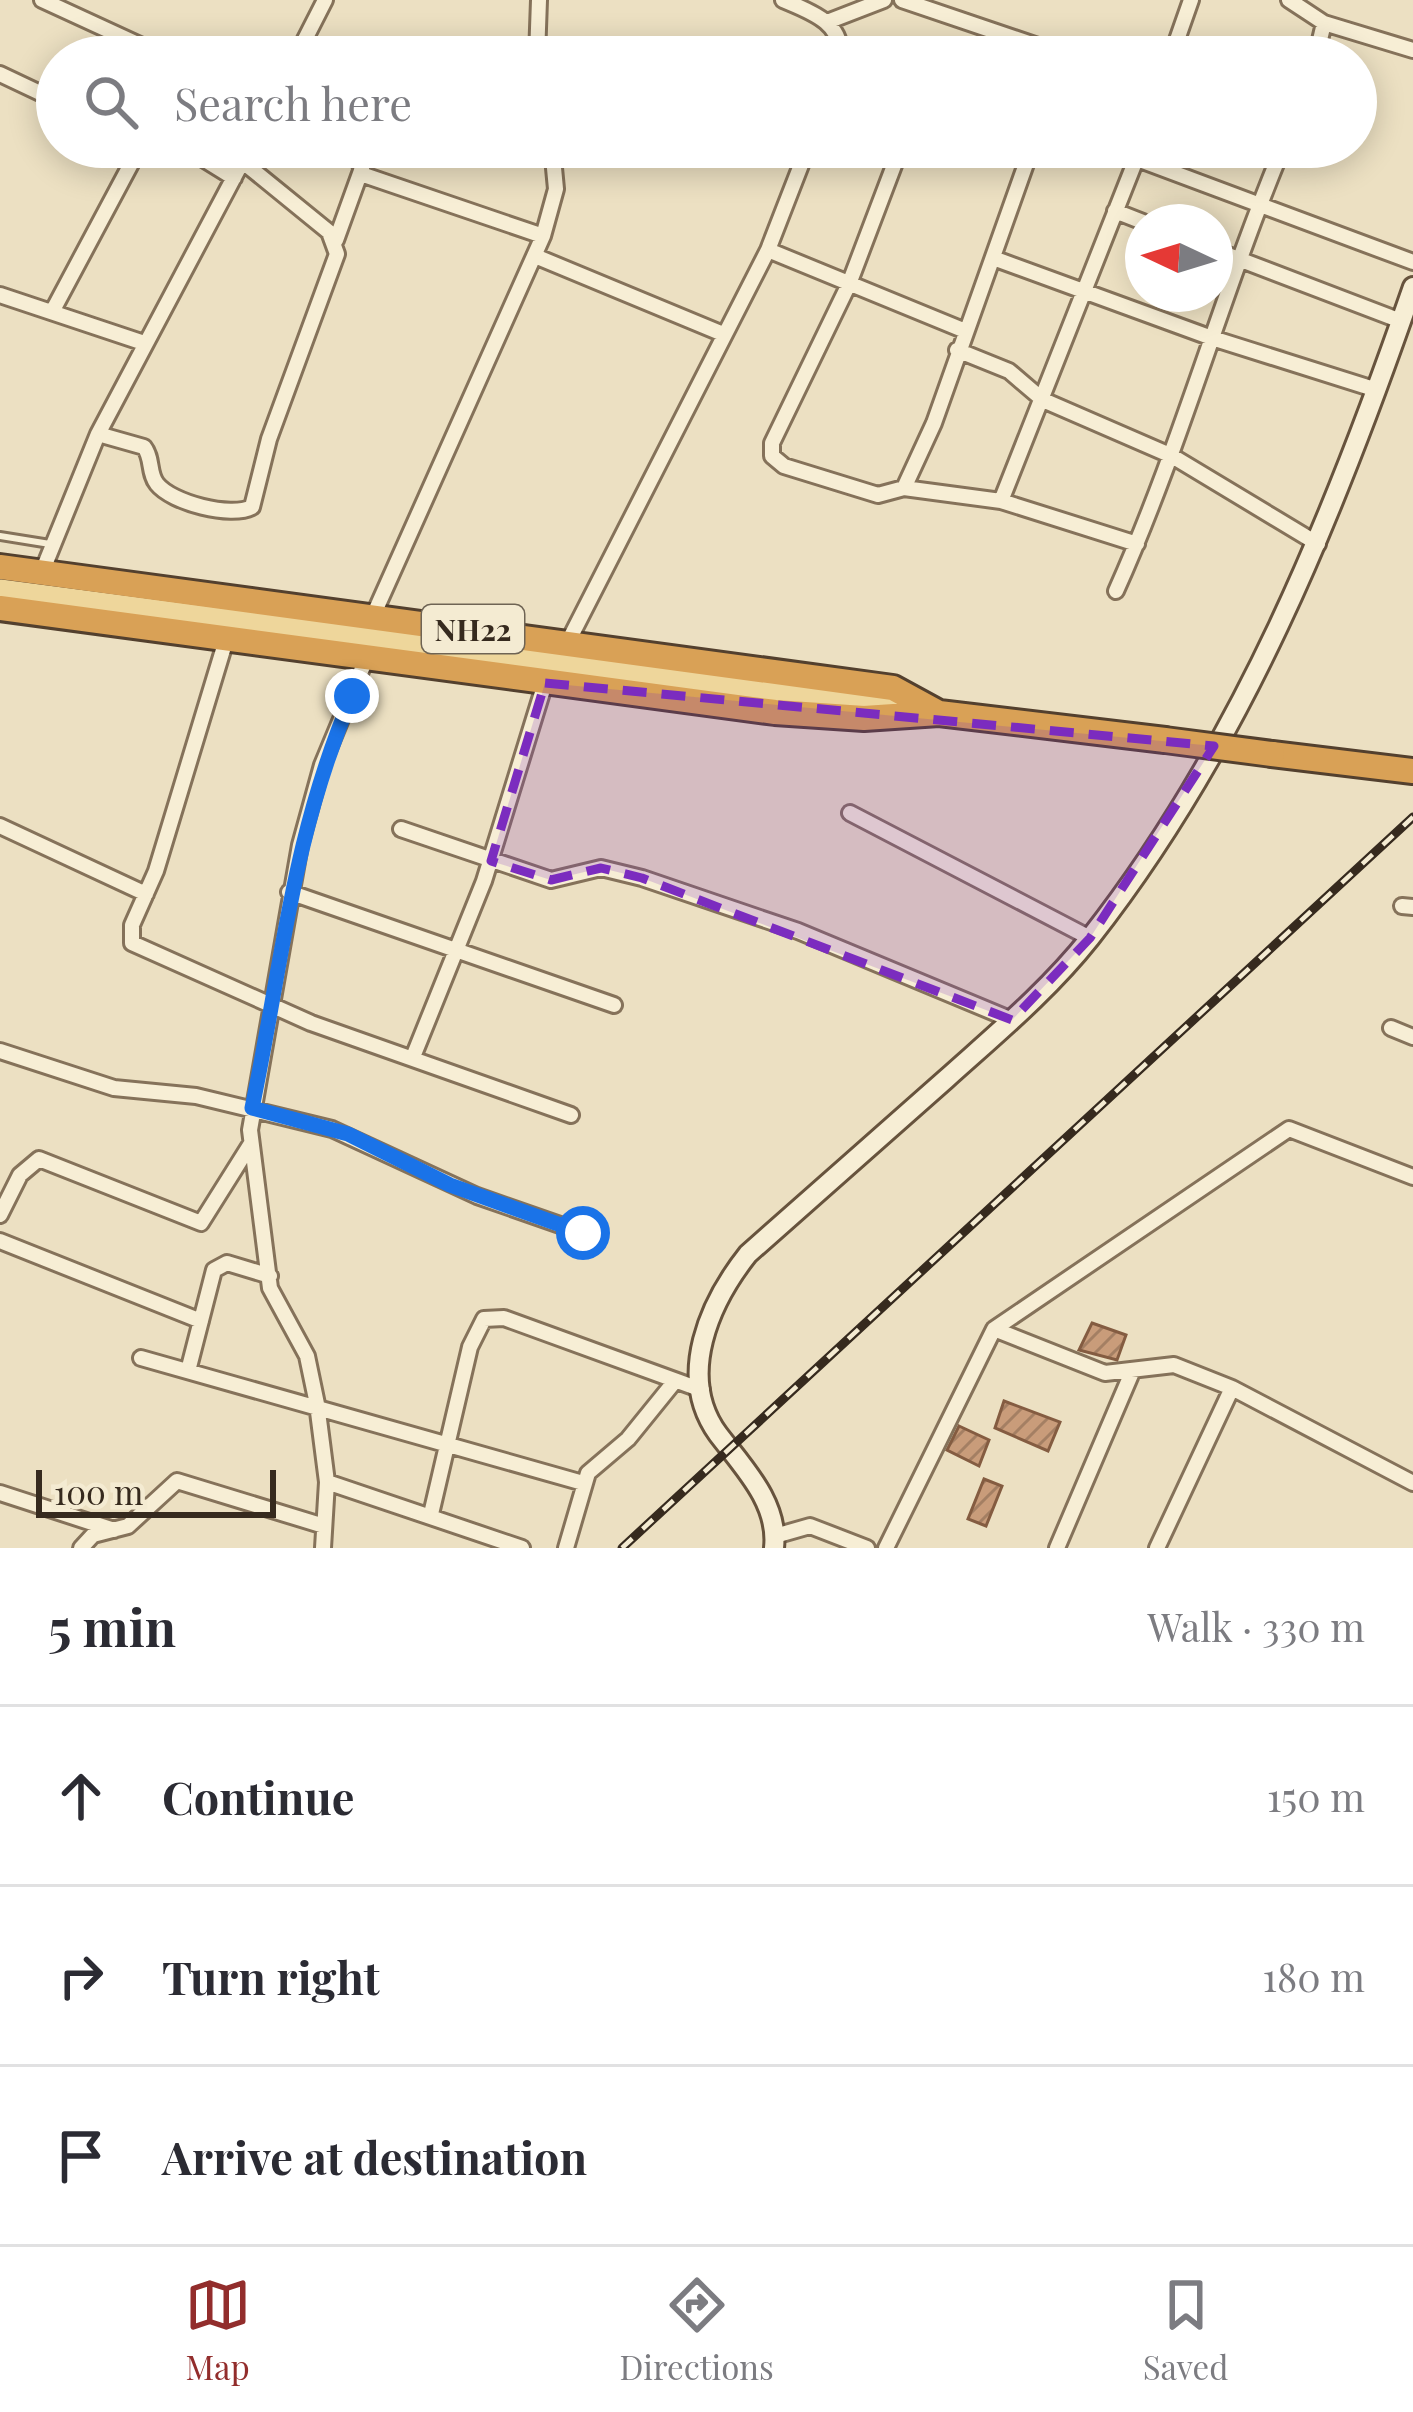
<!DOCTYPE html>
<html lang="en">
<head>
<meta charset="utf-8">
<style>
	:root { --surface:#fff; --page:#f2f2f3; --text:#2b2b33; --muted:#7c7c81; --line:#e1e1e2; --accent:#922d2c }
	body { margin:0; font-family:"Playfair Display",serif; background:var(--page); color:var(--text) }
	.compass { position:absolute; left:1125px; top:204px; width:108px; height:108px; border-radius:50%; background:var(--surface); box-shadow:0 6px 30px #0003; rotate:274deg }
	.scale { position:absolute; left:36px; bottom:30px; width:240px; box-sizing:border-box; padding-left:12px; border:6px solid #362a1e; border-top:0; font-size:33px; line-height:42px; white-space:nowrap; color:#362a1e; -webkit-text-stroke:9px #f4ebd2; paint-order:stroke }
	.stop { position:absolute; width:36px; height:36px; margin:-27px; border:9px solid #1a73e8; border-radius:50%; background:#fff }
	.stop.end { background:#1a73e8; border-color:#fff; box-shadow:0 3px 12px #0008 }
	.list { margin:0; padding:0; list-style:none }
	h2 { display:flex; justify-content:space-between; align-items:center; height:156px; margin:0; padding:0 48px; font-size:51px }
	h2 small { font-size:39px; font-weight:400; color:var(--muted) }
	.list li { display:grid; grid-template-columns:78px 1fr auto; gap:36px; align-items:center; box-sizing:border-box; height:180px; padding:0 48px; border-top:3px solid var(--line) }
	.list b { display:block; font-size:45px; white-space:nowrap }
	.list em { font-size:39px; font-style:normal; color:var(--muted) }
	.icon { flex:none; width:66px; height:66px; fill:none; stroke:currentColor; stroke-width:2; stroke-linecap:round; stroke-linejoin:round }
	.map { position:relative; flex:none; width:1413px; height:1548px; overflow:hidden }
	.search { position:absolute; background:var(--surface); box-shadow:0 6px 30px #0003; left:36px; right:36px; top:36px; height:132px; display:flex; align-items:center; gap:30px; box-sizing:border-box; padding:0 42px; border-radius:66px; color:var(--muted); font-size:45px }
	.sheet { height:696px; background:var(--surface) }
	nav { display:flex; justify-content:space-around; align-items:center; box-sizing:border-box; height:168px; border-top:3px solid var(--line); background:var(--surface); font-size:33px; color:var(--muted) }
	nav a { display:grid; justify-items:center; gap:6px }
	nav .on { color:var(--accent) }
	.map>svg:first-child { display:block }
</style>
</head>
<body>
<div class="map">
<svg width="1413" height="1548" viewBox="0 0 1413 1548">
	<defs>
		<pattern id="building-hatch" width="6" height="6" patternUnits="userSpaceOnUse" patternTransform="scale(3)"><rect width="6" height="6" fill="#c99c7a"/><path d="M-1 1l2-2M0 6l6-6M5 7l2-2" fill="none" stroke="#a47f63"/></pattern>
	</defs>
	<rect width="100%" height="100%" fill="#ece0c2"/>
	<path fill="url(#building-hatch)" stroke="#845c41" stroke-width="3" d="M1092,1323L1126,1335L1117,1360L1079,1350Z
		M1004,1401L1060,1422L1048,1451L995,1428Z
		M959,1426L989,1440L979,1466L947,1450Z
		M984,1479L1002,1486L986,1526L968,1519Z"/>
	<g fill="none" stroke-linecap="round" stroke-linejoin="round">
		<g stroke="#85725a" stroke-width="12">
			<path id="lane" d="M0,536L50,544"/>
		</g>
		<g stroke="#85725a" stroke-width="20">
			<path id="street" d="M42,0L166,57
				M783,0C809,11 845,23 839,57
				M902,0L1070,57
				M1289,0L1324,23L1413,50
				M827,22L884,0
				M296,57L325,0
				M537,57L539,0
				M1171,57L1191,0
				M1316,57L1324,23
				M0,74L57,101
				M184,147L234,178
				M901,147L849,284L772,443V456L784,466L878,495L904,488L934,423L1032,147
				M1105,147L1413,262
				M361,174L543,236
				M1115,211L1143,222
				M336,240L362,168L350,147
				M768,250L963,330
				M1215,250L1401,321
				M535,256L723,334
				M993,258L1212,338L1377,390
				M0,295L144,343
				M52,312L140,147
				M957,350L1009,371L1043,400L1172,456L1318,544
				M98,434L144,447C153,458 148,473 157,484C172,503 231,518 252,507L269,439L337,254L329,232L243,162
				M904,488L1001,501L1137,544
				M1001,501L1141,147
				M42,572L98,434L250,147
				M1116,591C1181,446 1222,293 1283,147
				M373,616L543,236L556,189L552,147
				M226,640L156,871L132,925V943L311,1023L571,1115
				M568,642L768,250L808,147
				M850,813L1090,938
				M0,826L146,894
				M401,829L551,880L601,868L642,878L798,931L1012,1020
				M289,892L614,1005
				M1402,906L1413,907
				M1391,1028L1413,1037
				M0,1051L114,1088L196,1096L332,1129L477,1196L583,1233
				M413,1057L484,881L545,683
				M0,1215L20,1175L39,1159L201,1223L250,1145
				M0,1241L201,1321
				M994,1329L1105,1373L1174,1365L1232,1388L1413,1483
				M141,1358L583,1483
				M188,1371L214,1270L227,1263L270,1276
				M327,1482L522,1548
				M0,1493L114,1530
				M431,1514L470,1347L484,1319L504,1318L702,1390
				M775,1536L810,1526L867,1548
				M81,1548L93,1535L128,1526L177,1481L324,1526
				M323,1548L327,1482L317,1404L307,1356L270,1288L250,1130L300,845L322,765L366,659
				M566,1548L588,1473L628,1439L675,1381
				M886,1548L994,1329L1289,1129L1413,1177
				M1057,1548L1133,1370
				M1157,1548L1232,1388"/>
		</g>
		<g stroke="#67533d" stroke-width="24">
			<path id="secondary" d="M774,1548C779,1503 743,1467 718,1434C676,1376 710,1302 748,1254C814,1196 880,1137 946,1079C996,1034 1048,991 1090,938C1241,746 1334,515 1413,287"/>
		</g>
		<g stroke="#53402e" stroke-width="27">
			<path id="primary" d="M0,590L904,708"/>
		</g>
		<g stroke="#53402e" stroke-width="30">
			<path id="highway" d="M0,567L893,688L937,712
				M0,608L775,712L864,718L939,713L1165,740
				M1272,754L1413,771"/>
		</g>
		<use href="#lane" stroke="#f7eed5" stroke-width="6"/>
		<use href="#street" stroke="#f7eed5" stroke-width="14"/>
		<use href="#secondary" stroke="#f7eed5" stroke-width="18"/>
		<use href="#primary" stroke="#eed69b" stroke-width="21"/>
		<use href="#highway" stroke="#d9a156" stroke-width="24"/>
		<g stroke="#362a1e" stroke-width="9">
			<path id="rail" d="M622,1548L1413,817"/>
		</g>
		<use href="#rail" stroke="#f4ebd2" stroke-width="4.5" stroke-dasharray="14" stroke-linecap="butt"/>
		<g stroke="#53402e" stroke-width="30" stroke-linecap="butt">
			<path id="highway-bridge" d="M1165,740L1272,754"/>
		</g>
		<use href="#highway-bridge" stroke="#d9a156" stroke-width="24"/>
	</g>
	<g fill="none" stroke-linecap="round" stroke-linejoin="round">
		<path stroke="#1a73e8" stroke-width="15" d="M352,696C292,837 283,960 252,1108L348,1134L450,1185L583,1233"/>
	</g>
	<path fill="#7b2cbf" fill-opacity="0.2" stroke="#7b2cbf" stroke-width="9" stroke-dasharray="24 15" stroke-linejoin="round" d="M545,683L1214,746L1090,938L1012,1020L642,878L601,868L551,880L491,861Z"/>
	<g text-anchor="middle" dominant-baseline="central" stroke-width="12" stroke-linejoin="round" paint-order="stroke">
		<rect fill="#f4ebd2" stroke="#6f6454" stroke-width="3" x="422" y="605" width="102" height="48" rx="9"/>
		<g font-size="30" font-weight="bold" fill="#362a1e">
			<text x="473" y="629">NH22</text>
		</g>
	</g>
</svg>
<svg class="compass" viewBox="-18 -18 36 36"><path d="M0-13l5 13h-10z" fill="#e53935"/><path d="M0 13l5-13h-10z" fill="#7c7c81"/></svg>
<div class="scale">100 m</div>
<div class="stop" style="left:583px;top:1233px"></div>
<div class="stop end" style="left:352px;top:696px"></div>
<div class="search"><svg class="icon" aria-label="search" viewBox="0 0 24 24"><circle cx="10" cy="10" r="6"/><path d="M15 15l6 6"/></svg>Search here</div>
</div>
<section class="sheet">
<h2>5 min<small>Walk · 330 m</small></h2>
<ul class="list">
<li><svg class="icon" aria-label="ahead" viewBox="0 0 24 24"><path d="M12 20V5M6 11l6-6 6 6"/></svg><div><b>Continue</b></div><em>150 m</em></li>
<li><svg class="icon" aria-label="right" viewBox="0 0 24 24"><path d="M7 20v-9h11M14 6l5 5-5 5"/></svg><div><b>Turn right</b></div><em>180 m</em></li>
<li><svg class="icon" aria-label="arrive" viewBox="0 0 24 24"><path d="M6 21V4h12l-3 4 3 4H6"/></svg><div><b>Arrive at destination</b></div></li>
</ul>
</section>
<nav>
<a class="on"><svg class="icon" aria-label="map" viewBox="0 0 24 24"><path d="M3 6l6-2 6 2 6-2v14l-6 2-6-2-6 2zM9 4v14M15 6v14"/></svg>Map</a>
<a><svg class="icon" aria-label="directions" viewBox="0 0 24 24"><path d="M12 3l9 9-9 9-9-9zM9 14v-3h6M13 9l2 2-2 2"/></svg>Directions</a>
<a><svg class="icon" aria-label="saved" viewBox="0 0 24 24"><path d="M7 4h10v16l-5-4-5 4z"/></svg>Saved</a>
</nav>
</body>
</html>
